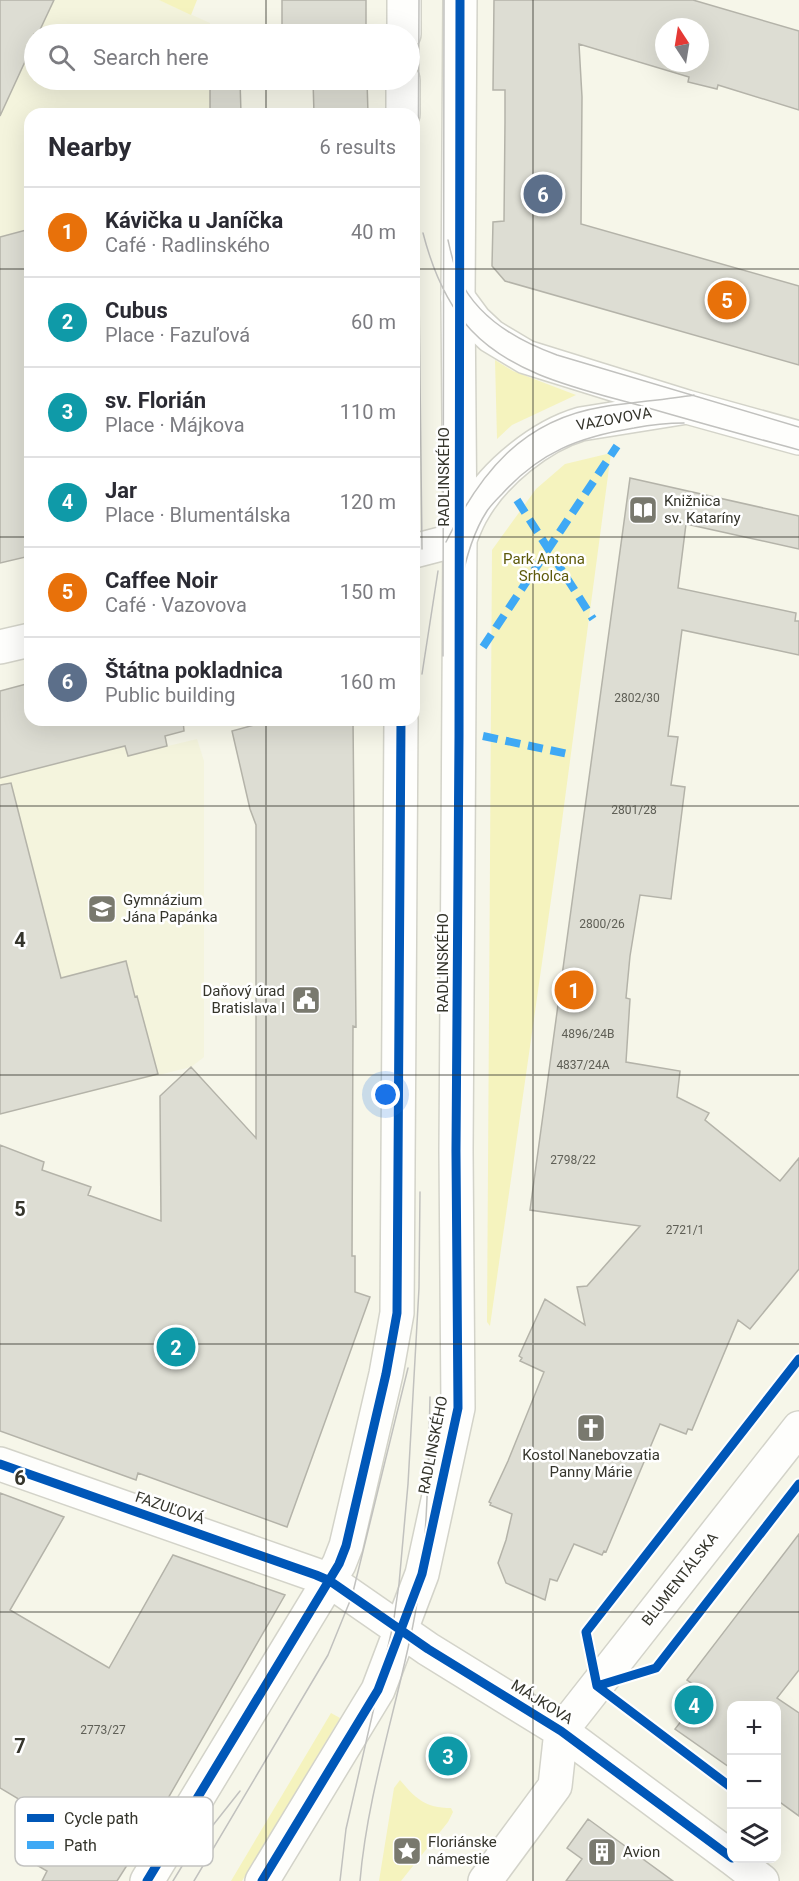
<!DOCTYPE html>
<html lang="en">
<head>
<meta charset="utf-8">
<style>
	:root { --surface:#fff; --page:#f2f2f3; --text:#2b2b33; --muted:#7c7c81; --line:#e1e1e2; --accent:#79796e }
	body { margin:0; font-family:Roboto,sans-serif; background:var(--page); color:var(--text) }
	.controls { position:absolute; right:18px; bottom:18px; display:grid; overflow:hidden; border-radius:12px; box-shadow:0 6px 24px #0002 }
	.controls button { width:54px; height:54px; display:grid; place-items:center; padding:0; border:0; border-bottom:2px solid var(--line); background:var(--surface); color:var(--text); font:30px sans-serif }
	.compass { position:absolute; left:655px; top:18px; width:54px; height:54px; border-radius:50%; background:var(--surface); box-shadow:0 6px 24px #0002; rotate:348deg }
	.you { position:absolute; left:386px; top:1095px; width:21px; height:21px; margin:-15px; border:4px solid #fff; border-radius:50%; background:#1a73e8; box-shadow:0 0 0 9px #1a73e833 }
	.badge { display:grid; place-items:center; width:39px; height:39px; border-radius:50%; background:var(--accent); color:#fff; font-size:20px; font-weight:700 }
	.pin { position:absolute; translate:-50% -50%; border:3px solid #fff; box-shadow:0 2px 6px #0006 }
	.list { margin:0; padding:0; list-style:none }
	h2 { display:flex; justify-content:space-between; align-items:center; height:78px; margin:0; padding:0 24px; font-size:26px }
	h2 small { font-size:20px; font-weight:400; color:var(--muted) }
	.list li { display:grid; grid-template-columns:39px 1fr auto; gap:18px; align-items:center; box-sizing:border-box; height:90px; padding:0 24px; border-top:2px solid var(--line) }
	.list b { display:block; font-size:22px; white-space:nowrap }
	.list p { margin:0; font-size:20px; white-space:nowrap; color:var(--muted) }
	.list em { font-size:20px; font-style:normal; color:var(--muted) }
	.icon { flex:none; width:33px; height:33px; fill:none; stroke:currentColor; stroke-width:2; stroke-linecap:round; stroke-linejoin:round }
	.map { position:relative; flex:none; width:799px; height:1881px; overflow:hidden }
	.search { position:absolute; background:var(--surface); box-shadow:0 6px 24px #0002; left:24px; top:24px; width:396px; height:66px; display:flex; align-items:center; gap:15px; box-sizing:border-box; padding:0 21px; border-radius:33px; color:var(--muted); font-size:22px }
	.panel { position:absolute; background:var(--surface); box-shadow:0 6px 24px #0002; left:24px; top:108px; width:396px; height:618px; border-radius:18px }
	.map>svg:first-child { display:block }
</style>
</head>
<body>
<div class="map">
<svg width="799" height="1881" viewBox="0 0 799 1881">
	<rect width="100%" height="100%" fill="#f6f6e9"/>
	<path fill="#f4f4dd" d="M0,0H159L210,23V34H34V80H210V114H30V378L0,386Z
		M30,683V720H161L168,746L197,739L204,761V1057L191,1067L0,1114V691Z"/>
	<path fill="#f5f3be" d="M159,0H197L191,15Z
		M495,360L513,371L576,395L512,425L497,439Z
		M611,453L558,851L490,1326L487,1322L492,550L536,489L565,464Z
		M331,1713L340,1718L242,1881H231Z
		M400,1780C415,1798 425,1808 451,1808L453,1812L448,1822L401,1881H379L394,1788Z"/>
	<path fill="#ddddd3" stroke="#b4b3a9" stroke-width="1.5" fill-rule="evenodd" d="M0,0H54L38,34H34V42L0,116Z
		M282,0H366V34H282Z
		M494,0H693L799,31V110L718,85L717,89L688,82L689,77L579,44L582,97L581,224L799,286V365L505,281L492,266L493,222L504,221L505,122V90H493ZM664,27H700V63H664Z
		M210,80H240L241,114H210Z
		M313,80H367L368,114H314Z
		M30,229V556L0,563V237Z
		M630,478L799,516V549L686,524L678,588L796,613L795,621H799V655L682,630L668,736L678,737L671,785L685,787L671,899L640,895L630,956L626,998L630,999L626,1062L680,1071L677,1097L709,1113L705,1120L780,1181L799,1158V1269L750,1329L738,1320L692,1430L688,1429L686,1434L660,1424L606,1552L604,1551L602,1555L574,1544L557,1581L550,1579L545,1600L506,1583L498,1563L506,1540L512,1514L490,1505L491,1503L489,1502L508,1461L544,1372L520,1361L522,1358L519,1356L545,1299L585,1325L577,1287L587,1286L640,1226L530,1210Z
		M30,683V720H183L184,731L165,736L167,746L128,756L125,746L0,778V691Z
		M273,720H353L356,1027L353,1026L352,1256H355V1292L370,1297L287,1527L138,1473L136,1480L0,1431V1145L44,1162L42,1170L91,1187L88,1195L161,1221L160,1096L191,1067L256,1138V825L250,809L232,731Z
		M11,783L61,978L126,961L135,997L137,996L158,1074L0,1114V785Z
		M0,1493L64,1517L10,1610L109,1668L173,1555L285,1595L152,1826L117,1881H42L47,1871L28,1860L52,1819L0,1788Z
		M799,1534V1670L777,1698L799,1713V1816L777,1800V1706H732V1769L675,1729L704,1692L687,1680Z
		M588,1819L673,1881H566L582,1859L567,1848Z"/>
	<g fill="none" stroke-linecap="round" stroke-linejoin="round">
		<g stroke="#d3d3c9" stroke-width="36">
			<path id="street" d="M404,34V0
				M403,114V80
				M458,298L475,321L491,336L526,357L687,407L799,438
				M0,1464L316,1575L330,1581L428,1649L561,1731L732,1858
				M561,1731L799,1428
				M732,1858L762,1881
				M147,1881L339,1564L346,1546L386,1374L397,1313L401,720
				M262,1881L378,1690L422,1574L458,1408L456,1151L460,539C464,529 468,518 474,509C495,473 540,436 581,424L687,407
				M485,1881L555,1786L561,1731"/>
		</g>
		<g stroke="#d3d3c9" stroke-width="36">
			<path id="secondary" d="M414,551L460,539L458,298L460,0
				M0,647L30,640"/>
		</g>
		<use href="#street" stroke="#fefefc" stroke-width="33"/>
		<use href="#secondary" stroke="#fefefc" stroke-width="33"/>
		<path stroke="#c1c1be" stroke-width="1.5" d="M419,0L418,208L422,549
			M423,233C432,268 446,303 471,330C515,377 586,390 645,407C696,422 748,436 799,450
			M448,240C451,253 454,268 460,280C479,319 518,341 557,355L799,427
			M446,542C480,473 522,420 602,407C633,402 664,400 694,395
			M460,588C465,561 472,534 487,511C491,505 497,499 502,494C540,452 579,437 634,428C650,425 667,423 684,423
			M443,656L444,0
			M422,674L438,571
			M173,1881L187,1858L240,1791
			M194,1881L328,1655L352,1596L408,1368
			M340,1881L346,1829L393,1625L399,1584L408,1484L419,1288L420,1192
			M360,1881C367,1799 393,1719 410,1639C428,1560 428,1478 430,1397"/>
		<path stroke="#3fa9f5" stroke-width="8" stroke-dasharray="15 8" stroke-linecap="butt" d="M517,500L593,619
			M483,647L617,446
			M483,736L573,755"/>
		<g stroke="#fff" stroke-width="13">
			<path id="cycleway" d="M0,1464L316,1575L330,1581L428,1649L561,1731L732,1858
				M597,1686L656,1668L799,1484
				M732,1788L597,1686L586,1632L799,1359
				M147,1881L339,1564L346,1546L386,1374L397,1313L401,720
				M262,1881L378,1690L422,1574L458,1408L456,1151L459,736L460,0"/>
		</g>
		<use href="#cycleway" stroke="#0057b8" stroke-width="9"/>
	</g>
	<path fill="none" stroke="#35352c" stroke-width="1.5" stroke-opacity="0.55" d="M266,0V34M533,0V1881M266,80V114M0,269H30M414,269H799M0,537H30M414,537H799M266,720V1881M0,806H799M0,1075H799M0,1344H799M0,1612H799"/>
	<defs>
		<g id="library-square" transform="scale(1.5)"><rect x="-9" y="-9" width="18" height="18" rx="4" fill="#79796e" stroke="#fff"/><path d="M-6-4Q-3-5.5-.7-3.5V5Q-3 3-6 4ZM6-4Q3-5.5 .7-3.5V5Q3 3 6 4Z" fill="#fff"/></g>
		<g id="school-square" transform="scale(1.5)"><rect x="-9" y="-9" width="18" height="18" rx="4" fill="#79796e" stroke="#fff"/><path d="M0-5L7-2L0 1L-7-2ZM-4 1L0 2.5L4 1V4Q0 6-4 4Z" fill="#fff"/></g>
		<g id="civic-square" transform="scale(1.5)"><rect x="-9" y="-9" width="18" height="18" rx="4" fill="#79796e" stroke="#fff"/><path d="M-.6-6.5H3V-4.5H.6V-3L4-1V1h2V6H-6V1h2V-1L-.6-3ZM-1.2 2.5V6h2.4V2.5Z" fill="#fff"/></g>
		<g id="church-square" transform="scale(1.5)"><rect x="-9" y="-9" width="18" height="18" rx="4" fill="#79796e" stroke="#fff"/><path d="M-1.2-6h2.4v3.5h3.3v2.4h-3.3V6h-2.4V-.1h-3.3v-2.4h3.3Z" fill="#fff"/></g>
		<g id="sight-square" transform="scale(1.5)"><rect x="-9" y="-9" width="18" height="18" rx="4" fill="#79796e" stroke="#fff"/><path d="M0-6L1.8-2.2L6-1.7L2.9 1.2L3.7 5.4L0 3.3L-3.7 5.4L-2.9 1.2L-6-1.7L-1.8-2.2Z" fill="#fff"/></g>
		<g id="building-square" transform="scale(1.5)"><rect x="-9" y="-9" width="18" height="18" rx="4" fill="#79796e" stroke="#fff"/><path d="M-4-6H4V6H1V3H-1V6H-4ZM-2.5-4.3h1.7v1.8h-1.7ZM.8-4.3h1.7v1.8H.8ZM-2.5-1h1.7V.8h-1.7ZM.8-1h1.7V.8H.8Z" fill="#fff"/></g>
	</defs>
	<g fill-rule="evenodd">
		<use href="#library-square" x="643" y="510"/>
		<use href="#school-square" x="102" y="909"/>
		<use href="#civic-square" x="306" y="1000"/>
		<use href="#church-square" x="591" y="1428"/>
		<use href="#sight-square" x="407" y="1851"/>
		<use href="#building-square" x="602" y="1852"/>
	</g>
	<g text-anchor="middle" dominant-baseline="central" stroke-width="5" stroke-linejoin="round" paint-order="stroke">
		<g font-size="12" fill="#5f5f56">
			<text x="637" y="698">2802/30</text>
			<text x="634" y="810">2801/28</text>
			<text x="602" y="924">2800/26</text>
			<text x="588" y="1034">4896/24B</text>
			<text x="583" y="1065">4837/24A</text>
			<text x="573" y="1160">2798/22</text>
			<text x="685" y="1230">2721/1</text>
			<text x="103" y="1730">2773/27</text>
		</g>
		<g font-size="15" fill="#35352c" stroke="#fff">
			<text transform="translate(614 419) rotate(-10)">VAZOVOVA</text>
			<text transform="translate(444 477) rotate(-90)">RADLINSKÉHO</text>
			<text transform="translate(443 963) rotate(-90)">RADLINSKÉHO</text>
			<text transform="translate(433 1445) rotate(-79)">RADLINSKÉHO</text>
			<text transform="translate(170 1508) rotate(19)">FAZUĽOVÁ</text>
			<text transform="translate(680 1579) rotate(-52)">BLUMENTÁLSKA</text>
			<text transform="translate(542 1702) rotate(32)">MÁJKOVA</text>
		</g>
		<g font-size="15" fill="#35352c" stroke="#fff" text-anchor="start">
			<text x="664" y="501">Knižnica<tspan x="664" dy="17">sv. Kataríny</tspan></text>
			<text x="123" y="900">Gymnázium<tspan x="123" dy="17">Jána Papánka</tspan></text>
			<text x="285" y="991" text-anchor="end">Daňový úrad<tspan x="285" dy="17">Bratislava I</tspan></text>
			<text x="591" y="1455" text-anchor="middle">Kostol Nanebovzatia<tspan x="591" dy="17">Panny Márie</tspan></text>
			<text x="428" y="1842">Floriánske<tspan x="428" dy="17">námestie</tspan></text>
			<text x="623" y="1852">Avion</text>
		</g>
		<g font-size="15" fill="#5e5a0b" stroke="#fff">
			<text x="544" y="559">Park Antona<tspan x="544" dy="17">Srholca</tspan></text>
		</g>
	</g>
	<rect x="15" y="1797" width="198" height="69" rx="9" fill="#fff" stroke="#c2c2c0" stroke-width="1.5"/>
	<rect x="27" y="1814" width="27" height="8" fill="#0057b8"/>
	<rect x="27" y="1841" width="27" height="8" fill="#3fa9f5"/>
	<g font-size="16" fill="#35352c">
		<text x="64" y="1824">Cycle path</text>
		<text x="64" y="1851">Path</text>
	</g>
	<g font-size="20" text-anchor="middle" font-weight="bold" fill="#35352c" stroke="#fff" stroke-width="5" stroke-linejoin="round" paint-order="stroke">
		<text x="20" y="947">4</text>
		<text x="20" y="1216">5</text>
		<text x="20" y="1485">6</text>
		<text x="20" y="1753">7</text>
	</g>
</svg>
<div class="controls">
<button>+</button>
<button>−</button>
<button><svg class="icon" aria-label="layers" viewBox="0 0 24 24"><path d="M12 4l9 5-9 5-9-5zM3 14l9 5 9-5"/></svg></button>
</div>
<svg class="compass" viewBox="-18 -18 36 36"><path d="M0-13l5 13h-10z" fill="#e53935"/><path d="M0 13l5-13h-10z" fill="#7c7c81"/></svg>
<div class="you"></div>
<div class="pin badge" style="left:574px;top:990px;background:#e8710a">1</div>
<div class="pin badge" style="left:176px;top:1347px;background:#0f9aa8">2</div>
<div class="pin badge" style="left:448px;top:1756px;background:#0f9aa8">3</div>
<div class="pin badge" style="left:694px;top:1705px;background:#0f9aa8">4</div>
<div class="pin badge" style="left:727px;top:300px;background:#e8710a">5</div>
<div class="pin badge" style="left:543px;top:194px;background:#5c6f8a">6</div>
<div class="search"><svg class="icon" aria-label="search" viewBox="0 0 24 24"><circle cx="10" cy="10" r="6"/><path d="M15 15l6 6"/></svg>Search here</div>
<section class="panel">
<h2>Nearby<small>6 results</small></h2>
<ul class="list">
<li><span class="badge" style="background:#e8710a">1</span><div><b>Kávička u Janíčka</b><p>Café · Radlinského</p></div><em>40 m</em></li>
<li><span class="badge" style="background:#0f9aa8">2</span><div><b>Cubus</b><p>Place · Fazuľová</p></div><em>60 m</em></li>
<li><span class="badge" style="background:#0f9aa8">3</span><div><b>sv. Florián</b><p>Place · Májkova</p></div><em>110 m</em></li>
<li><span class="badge" style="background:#0f9aa8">4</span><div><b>Jar</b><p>Place · Blumentálska</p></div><em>120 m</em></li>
<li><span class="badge" style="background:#e8710a">5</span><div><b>Caffee Noir</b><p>Café · Vazovova</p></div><em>150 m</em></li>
<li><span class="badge" style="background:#5c6f8a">6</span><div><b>Štátna pokladnica</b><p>Public building</p></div><em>160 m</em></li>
</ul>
</section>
</div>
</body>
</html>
